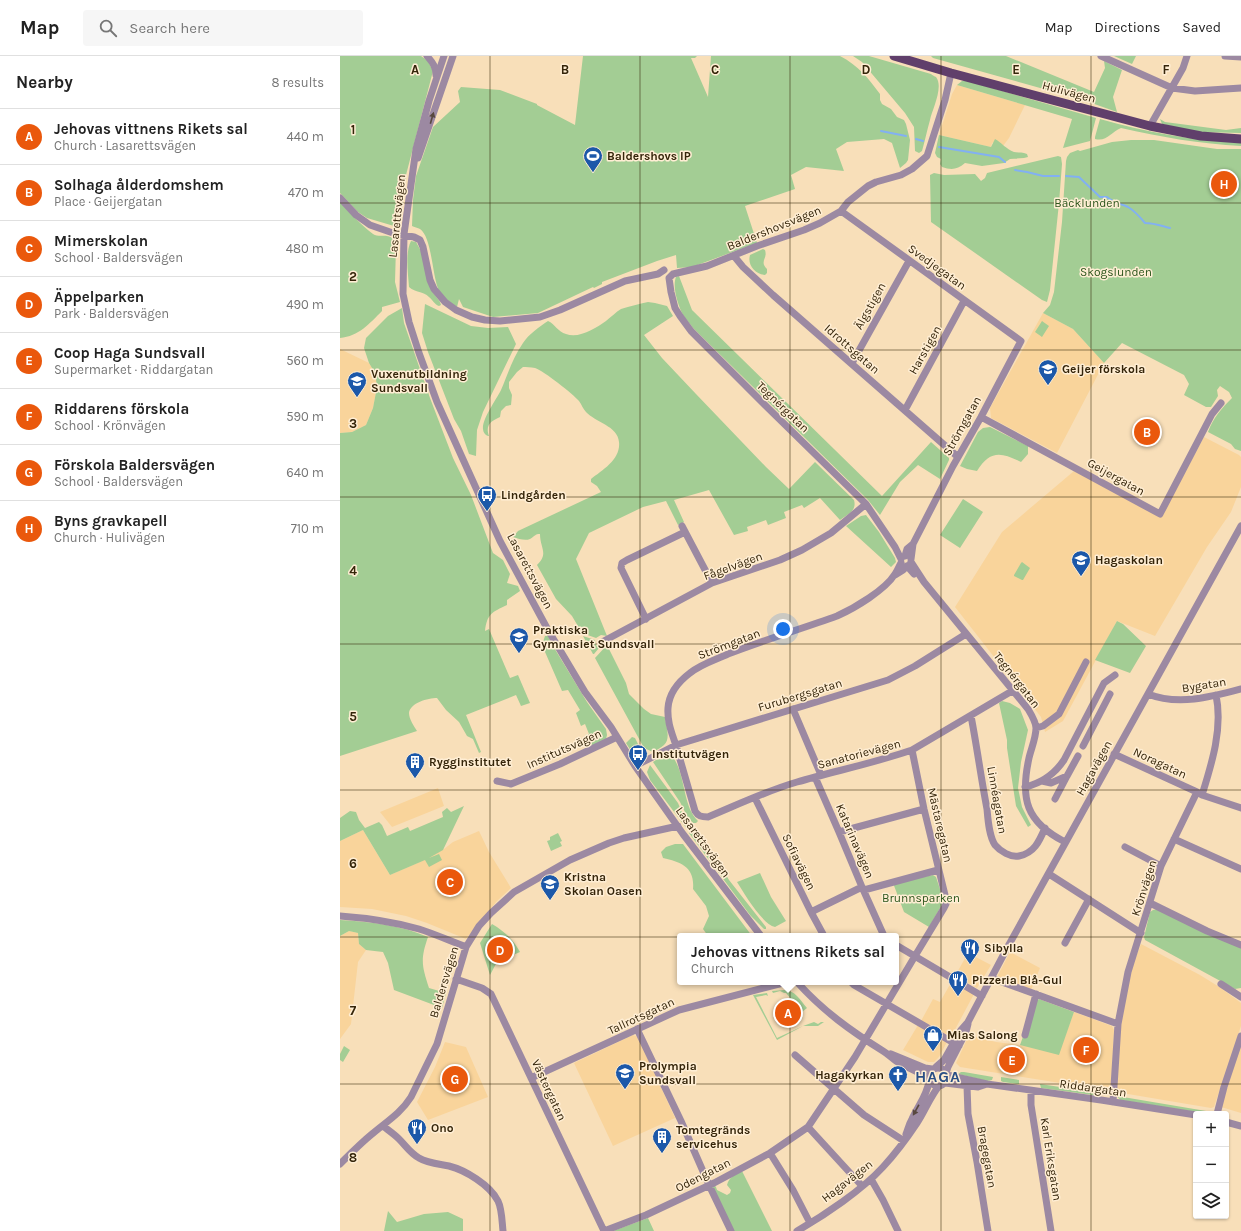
<!DOCTYPE html>
<html lang="en">
<head>
<meta charset="utf-8">
<style>
	:root { --surface:#fff; --page:#f6f6f6; --text:#222; --muted:#767676; --line:#e0e0e0; --accent:#ea580c }
	body { margin:0; font-family:Karla,sans-serif; background:var(--page); color:var(--text) }
	.controls { position:absolute; right:12px; bottom:12px; display:grid; overflow:hidden; border-radius:4px; box-shadow:0 1px 3px #0004 }
	.controls button { width:36px; height:36px; display:grid; place-items:center; padding:0; border:0; border-bottom:1px solid var(--line); background:var(--surface); color:var(--text); font:20px sans-serif }
	.you { position:absolute; left:443px; top:573px; width:14px; height:14px; margin:-10px; border:3px solid #fff; border-radius:50%; background:#1a73e8; box-shadow:0 0 0 6px #1a73e833 }
	.badge { display:grid; place-items:center; width:26px; height:26px; border-radius:50%; background:var(--accent); color:#fff; font-size:13px; font-weight:700 }
	.pin { position:absolute; translate:-50% -50%; border:2px solid #fff; box-shadow:0 1px 4px #0006 }
	.popup { position:absolute; left:337px; top:877px; width:222px; height:52px; box-sizing:border-box; display:grid; place-content:center; border-radius:4px; background:var(--surface); filter:drop-shadow(0 1px 3px #0005); font-size:13px; white-space:nowrap; color:var(--muted) }
	.popup b { font-size:15px; color:var(--text) }
	.popup::after { content:''; position:absolute; left:50%; top:100%; margin-left:-8px; border:8px solid transparent; border-top-color:var(--surface) }
	.list { margin:0; padding:0; list-style:none }
	h2 { display:flex; justify-content:space-between; align-items:center; height:52px; margin:0; padding:0 16px; font-size:17px }
	h2 small { font-size:13px; font-weight:400; color:var(--muted) }
	.list li { display:grid; grid-template-columns:26px 1fr auto; gap:12px; align-items:center; box-sizing:border-box; height:56px; padding:0 16px; border-top:1px solid var(--line) }
	.list b { display:block; font-size:15px; white-space:nowrap }
	.list p { margin:0; font-size:13px; white-space:nowrap; color:var(--muted) }
	.list em { font-size:13px; font-style:normal; color:var(--muted) }
	.icon { flex:none; width:22px; height:22px; fill:none; stroke:currentColor; stroke-width:2; stroke-linecap:round; stroke-linejoin:round }
	.map { position:relative; flex:none; width:901px; height:1175px; overflow:hidden }
	header { display:flex; align-items:center; gap:24px; box-sizing:border-box; height:56px; padding:0 20px; background:var(--surface); border-bottom:1px solid var(--line) }
	header strong { font-size:19px }
	nav { display:flex; gap:22px; margin-inline-start:auto; font-size:14px }
	.search { width:280px; height:36px; background:var(--page); display:flex; align-items:center; gap:10px; box-sizing:border-box; padding:0 14px; border-radius:4px; color:var(--muted); font-size:15px }
	main { display:flex }
	aside { flex:1; background:var(--surface) }
	.map>svg:first-child { display:block }
</style>
</head>
<body>
<header>
<strong>Map</strong>
<div class="search"><svg class="icon" aria-label="search" viewBox="0 0 24 24"><circle cx="10" cy="10" r="6"/><path d="M15 15l6 6"/></svg>Search here</div>
<nav><a>Map</a><a>Directions</a><a>Saved</a></nav>
</header>
<main>
<aside>
<h2>Nearby<small>8 results</small></h2>
<ul class="list">
<li><span class="badge">A</span><div><b>Jehovas vittnens Rikets sal</b><p>Church · Lasarettsvägen</p></div><em>440 m</em></li>
<li><span class="badge">B</span><div><b>Solhaga ålderdomshem</b><p>Place · Geijergatan</p></div><em>470 m</em></li>
<li><span class="badge">C</span><div><b>Mimerskolan</b><p>School · Baldersvägen</p></div><em>480 m</em></li>
<li><span class="badge">D</span><div><b>Äppelparken</b><p>Park · Baldersvägen</p></div><em>490 m</em></li>
<li><span class="badge">E</span><div><b>Coop Haga Sundsvall</b><p>Supermarket · Riddargatan</p></div><em>560 m</em></li>
<li><span class="badge">F</span><div><b>Riddarens förskola</b><p>School · Krönvägen</p></div><em>590 m</em></li>
<li><span class="badge">G</span><div><b>Förskola Baldersvägen</b><p>School · Baldersvägen</p></div><em>640 m</em></li>
<li><span class="badge">H</span><div><b>Byns gravkapell</b><p>Church · Hulivägen</p></div><em>710 m</em></li>
</ul>
</aside>
<div class="map">
<svg width="901" height="1175" viewBox="0 0 901 1175">
	<rect width="100%" height="100%" fill="#f8dfb9"/>
	<path fill="#f9d49b" d="M617,29L685,49L669,82L663,90L658,85L652,87L651,91L599,79L612,38Z
		M703,257L733,273L764,307L717,397L651,362L650,352Z
		M0,293L29,307L35,317L37,331L33,352L26,369L12,376L0,377Z
		M864,381L899,399L901,401V431L891,456L867,491L815,580L777,565L723,665L705,676L701,661L615,551L662,476L734,415L821,461Z
		M98,732L104,750L52,771L40,756Z
		M23,774L50,819L84,804L104,793L113,786L139,775L149,796L171,832L157,845L126,883L87,867L66,860L32,853L0,851V785Z
		M9,875L18,877L19,888L26,894L18,906L11,968L0,983V880Z
		M801,888L860,919L881,932L901,947V970L874,1051L871,1052L776,1036L779,981L790,916Z
		M670,896L700,912L691,934L658,922V919Z
		M628,897L651,909L637,932L615,920Z
		M612,925L634,938L611,981L581,965L593,943L600,946Z
		M734,956L772,970L774,974L771,1035L620,1011L616,1007L629,979L656,986L720,994Z
		M578,969L607,986L599,1001L594,1006H588L563,994Z
		M293,979L298,981L335,1062L273,1090L234,1007Z
		M105,986L126,991L148,1041L88,1064L77,1046L95,1011Z
		M901,989V1057L881,1051Z"/>
	<path fill="#a3cd94" d="M0,0H81L88,5L93,15L66,119L61,160H58L56,170H54L27,162L18,156L0,137Z
		M243,0H357L355,2H351L368,41L371,0H500C519,10 528,22 540,38V44L542,48L551,53L557,61L564,64L566,68L570,84L568,104L566,107L560,112L552,87L544,83L507,86L496,93L504,115L466,111L451,119L455,133L405,150L417,187L352,211L337,212L336,199L317,205L262,226V228L254,232L253,231L198,257L153,261L123,251L119,243L117,251C110,246 103,242 99,235C92,220 92,181 80,173C78,172 74,171 72,170L73,144L76,120L93,71L120,46L118,35L121,31L160,34L197,48V49L235,69Z
		M513,0H529L591,18C591,18 595,21 596,21C604,31 592,54 590,64C587,74 585,85 582,95L579,97L575,95L574,71L565,57L527,12L522,6Z
		M591,0H666L754,36L765,12L764,5L782,14L773,41L777,56L743,44L593,2Z
		M774,0H796L792,8Z
		M622,25H628L756,62L750,85L723,92L732,63L617,29Z
		M760,63C806,76 853,85 901,86V90C861,88 820,81 781,72C771,76 767,86 755,83V81Z
		M820,63L825,66L886,74L901,72V77L858,76L822,68Z
		M599,79L651,91L655,83C662,87 666,93 674,96C678,97 682,96 687,98L688,101L684,102L670,103L664,107L642,110L625,107C617,114 611,114 602,111L600,108L601,103L597,101L595,97Z
		M791,84H814L877,93H901V395L895,393L891,388L868,376C873,362 882,352 892,342L889,336L880,330L877,334L878,340L871,351H866L844,339L849,328L844,319L782,287L764,307L733,273L703,257L710,249L714,236L722,166L726,105L727,101L730,97L738,94L740,95L772,86Z
		M718,100L721,101L722,108L719,147L710,234L707,246L702,244L591,166L590,119L594,117L604,119L635,118L641,125L645,122L647,117Z
		M0,145C10,157 21,169 33,178C39,182 46,177 54,183L56,191L55,226L60,246L42,251V255C29,268 19,280 0,282Z
		M71,185L76,186L81,195L92,235L100,246L101,249L99,250C94,248 93,244 89,241C83,235 76,237 69,231C68,217 65,197 71,185Z
		M423,193L425,194C428,203 419,205 427,213V217L425,219C415,218 407,209 410,199Z
		M339,220L352,254L542,440L591,386L609,402V404L600,423L578,409L560,426L540,459L528,444L353,272C350,268 346,263 343,259C338,249 332,231 336,221Z
		M308,246L315,247L327,250L333,260L304,279L322,302L356,338L426,411L449,433L475,406L514,444C517,455 508,458 500,464L480,442L464,452L462,449L444,456L446,462L428,469L426,464L407,471L408,475L394,479L369,434L334,444L344,466L338,469L326,445L303,451L249,477L236,503L267,580L261,579L256,582L242,577L232,560L216,543L197,509C209,498 200,492 200,478C195,478 195,480 190,483C185,485 179,483 173,481L178,475L261,436L257,430L251,426V423C263,414 281,403 279,386C278,370 255,366 246,356C243,353 242,349 239,345C233,338 204,315 195,312C191,311 186,311 183,311L177,316L169,326V332L172,339L171,349L166,350L161,355L160,361C151,365 145,369 149,380H148C145,379 143,376 143,373C142,363 156,344 161,334C168,318 172,303 183,287C189,278 199,271 208,265C215,268 218,276 226,278C239,283 256,272 266,265C271,261 276,256 281,253C290,250 299,248 308,246Z
		M85,248L131,270L148,272L168,271L176,288L143,356L137,374L136,400L129,398L121,375L114,363L88,296L82,277Z
		M62,252L64,267L90,342L113,402L131,439L153,497L163,504L170,518L167,527L178,530L180,535L167,544V549C152,556 147,558 145,575L149,573L170,622L178,619L190,647L181,650L176,639L126,659L141,696L139,697L133,683L127,680L119,666L106,654L97,642C88,642 70,647 69,657C69,663 74,670 77,675L0,700V377L12,376L26,369L33,352L37,331L35,317L29,307L24,292L26,282L48,260Z
		M702,265L709,270L702,281L695,276Z
		M650,371L688,390V398L681,406C661,396 650,394 637,415L627,413L620,410L638,376L643,372Z
		M623,443L643,456L620,492L600,479Z
		M526,459L539,476L555,502L556,506L551,511L506,470L521,460Z
		M682,506L690,512L683,524H682L674,520V519L681,507Z
		M777,565L783,568L806,590L790,617L755,604Z
		M205,580H208L213,590L247,646L266,673L267,679L266,683L256,689H251L249,687L245,679L249,678L245,668L241,670L236,657L240,654L228,634L222,635L202,589Z
		M243,580L255,584L256,589L259,592L254,598H253Z
		M267,589L286,627L289,638L304,653L311,658L325,661C326,669 331,683 324,689C321,692 316,694 313,696L304,692L255,602Z
		M662,645L670,647L680,653L688,674L681,706L678,732L682,751L691,769L688,771L676,750L667,692V684L659,647Z
		M292,681L295,682L305,702C295,703 291,695 286,687Z
		M329,699L332,700C346,717 342,750 358,765L356,767H353L347,760L340,746L313,706L319,702Z
		M310,709L338,747L344,761L350,769V771L347,773L310,724L307,716Z
		M124,750L103,794L89,802L99,798L102,804L89,811L85,804L50,819L23,774L0,785V762L10,755L16,756L19,764L25,772L39,766L42,769L47,780L68,771L70,775L103,761L102,756L107,752L111,756Z
		M353,773L356,774L380,809L389,824L426,871V873H424L410,859L349,777Z
		M218,777L222,785L220,786L222,790L211,795L207,785L210,784V781Z
		M335,788H343L412,880H368L363,873L369,860L366,850L353,833C355,811 341,806 323,802L321,796L326,791Z
		M420,817L431,841L446,865L435,871C422,868 404,837 397,826Z
		M593,819L596,821L603,842V847L589,871L564,856L553,827Z
		M818,853L901,892V932L895,933L805,884L804,881L810,856L813,854Z
		M0,864C30,866 61,869 88,881C80,904 82,910 89,932L106,937L102,952L54,934L48,907L43,896L26,894L19,888L18,877L9,875L0,880Z
		M152,868C164,875 174,884 180,896L157,906L150,919L140,887Z
		M444,934C455,934 460,944 467,952L462,956L446,937H444L440,935L433,937L432,935Z
		M427,937L428,940L426,939L416,941L437,982L463,970L474,966L478,968L481,966H484L478,970H463L437,984L413,939Z
		M699,943L734,956L719,999L680,989L696,945Z
		M4,990L10,994L3,1006L0,1004V998Z
		M621,1016H624L653,1021L652,1024L647,1025L618,1018Z
		M661,1021L679,1024V1028L663,1026L661,1025Z
		M700,1028L760,1037V1040L701,1032Z
		M777,1040L872,1056L868,1058L780,1044Z
		M402,1115L432,1175H394L372,1131L374,1129L376,1131L377,1134L387,1139L390,1137L391,1134L387,1129C389,1121 395,1119 402,1115Z
		M48,1155L57,1166L84,1158L108,1156L123,1163V1175H44Z
		M308,1162L314,1175H273Z"/>
	<g fill="none" stroke-linecap="round" stroke-linejoin="round">
		<path stroke="#82b0f2" stroke-width="2" d="M541,75L566,80
			M576,83L583,85
			M599,91L659,101L665,106
			M675,114L687,116L703,120H719
			M726,120L739,121L760,141H767C775,148 780,147 788,151C795,155 800,161 805,167C814,167 822,170 830,172"/>
		<path stroke="#9c89a2" stroke-width="7" d="M87,0C92,6 96,10 96,19
			M104,0L89,45L76,93L64,178L63,238L69,266L79,297L97,346L160,485L208,574L245,636L271,671L295,710L343,778L421,880
			M761,0L832,32L855,35L901,32
			M885,0L901,1
			M810,70L843,12L847,0
			M78,102L113,0
			M0,142L16,159L30,169L53,177L74,181L80,184L83,191L90,224L94,233L105,246L116,254L132,261L145,264L160,265L200,261L220,254L285,225L318,218L324,214
			M501,155L681,285L641,361L613,410L573,488L567,493L565,500
			M394,200L403,211L433,239L618,401
			M512,307L569,205
			M565,354L624,245
			M641,361L820,458L872,358L881,347
			M342,470L372,527
			M561,503L555,491L526,448L428,352L351,275L340,260L335,252L331,236L329,222L333,218L367,210L417,190L464,174L480,167L501,155L508,146L528,130L536,126L561,119L572,113L587,100L605,44L611,17
			M571,503L573,488
			M571,506L584,526L688,653C691,658 696,666 696,672C696,682 691,693 689,702C680,743 686,766 725,786
			M561,507C559,510 558,514 555,518C545,534 515,552 497,560C461,573 424,584 388,598C375,604 361,608 350,617C338,626 329,637 328,652C327,668 333,679 337,693C343,714 349,734 355,755C358,760 361,761 368,761C397,749 426,735 457,726C495,715 534,707 572,694L672,635
			M555,519L563,514L567,510L574,518
			M306,563L281,512L282,507L287,504L345,476
			M262,586L372,527L440,504L462,494L491,477L526,448
			M808,638C838,650 871,641 901,633
			M453,653L481,719
			M631,660C637,691 641,722 647,753C648,764 649,780 655,789C660,795 671,802 679,800C694,797 699,786 705,772
			M696,672L703,670L719,658L746,606
			M743,690L770,638
			M774,698L857,736
			M295,710L336,689L548,624L575,610L626,578
			M475,721L499,776L522,831L544,880
			M157,725L171,728L220,708L277,681
			M702,725L711,727L727,720L738,700
			M685,731C702,727 714,719 724,704L764,627L775,619
			M862,739L901,752
			M415,742L471,856L484,880
			M715,743L727,720
			M499,776L584,753
			M834,783L901,813
			M785,791L821,810
			M709,818L801,877
			M524,834L598,814
			M810,847L867,875L901,889
			M471,856L522,831
			M0,860C27,862 54,866 79,873C95,878 110,885 126,891
			M725,887L749,843
			M556,889L642,940
			M651,922L778,968
			M116,923L142,932L151,938L264,1175
			M457,926C483,955 511,975 543,995C548,998 552,1002 556,1005C566,1011 578,1016 589,1022
			M511,926L514,929L619,990
			M881,928L901,941
			M297,973L341,1065L369,1129L391,1175
			M685,979L696,938
			M551,998L585,1012L592,1013
			M455,999L524,1059L564,1085
			M596,1011L604,1004L621,974L628,966L666,894L901,470
			M589 1021a9 9 0 1 1 18 0a9 9 0 1 1-18 0Z
			M606,1017L608,1011L626,976L628,968
			M607,1019L647,1028L761,1044L856,1059
			M191,1022L339,954L447,926
			M605,1027L638,1031L647,1028
			M627,1030L628,1058L637,1106L648,1175
			M691,1035V1049L702,1118L711,1175
			M773,1046L778,968L788,916L821,810L857,736L862,739C872,707 883,672 876,639
			M877,1058L884,1031L901,980
			M886,1066L901,1070
			M43,1070C48,1074 54,1078 59,1083C66,1090 70,1097 79,1102C87,1107 99,1108 109,1110C125,1114 150,1129 158,1145C162,1153 162,1166 163,1175
			M468,1071L522,1130
			M566,1078C568,1073 569,1068 572,1063C578,1050 588,1038 589,1024
			M430,1097L453,1134L470,1167
			M0,1108C10,1098 21,1087 32,1078C46,1066 61,1057 71,1041L97,988L126,891L139,870L151,857L174,836L230,804L269,787L284,782L338,770
			M531,1123L543,1144L558,1175
			M264,1175L306,1159L374,1127L430,1097L468,1071L515,1001L575,900L604,852L606,848V843L584,753L572,694
			M457,1175C485,1159 522,1134 543,1111C555,1098 567,1082 577,1067C585,1055 590,1041 599,1030"/>
		<path stroke="#603f6b" stroke-width="9" d="M554,0L611,17L810,70L861,80L901,83"/>
	</g>
	<defs><path id="oneway-solid" d="M-6-.8H1V-3.2L6.5 0L1 3.2V.8H-6Z"/></defs>
	<g fill="#59483f">
		<use href="#oneway-solid" transform="translate(92 62) rotate(-74)"/>
		<use href="#oneway-solid" transform="translate(576 1054) rotate(119)"/>
	</g>
	<path fill="none" stroke="#35250a" stroke-width="1" stroke-opacity="0.55" d="M150,0V1175M300,0V1175M450,0V1175M601,0V1175M751,0V1175M0,147H901M0,294H901M0,441H901M0,588H901M0,734H901M0,881H901M0,1028H901"/>
	<defs>
		<g id="stadium-pin" transform="scale(1)"><path d="M0 17L-7.5 6A9.5 9.5 0 1 1 7.5 6Z" fill="#1c58a9" stroke="#ffeed4"/><path d="M0-5a6.5 5 0 1 0 0 10a6.5 5 0 1 0 0-10ZM-3.5-1.8h7v3.6h-7Z" fill="#fff"/></g>
		<g id="school-pin" transform="scale(1)"><path d="M0 17L-7.5 6A9.5 9.5 0 1 1 7.5 6Z" fill="#1c58a9" stroke="#ffeed4"/><path d="M0-5L7-2L0 1L-7-2ZM-4 1L0 2.5L4 1V4Q0 6-4 4Z" fill="#fff"/></g>
		<g id="bus-pin" transform="scale(1)"><path d="M0 17L-7.5 6A9.5 9.5 0 1 1 7.5 6Z" fill="#1c58a9" stroke="#ffeed4"/><path d="M-5-6H5V4H4V6H2V4H-2V6H-4V4H-5ZM-3.5-4V0h7V-4ZM-3.5 1.2v1.5H-2V1.2ZM2 1.2v1.5H3.5V1.2Z" fill="#fff"/></g>
		<g id="building-pin" transform="scale(1)"><path d="M0 17L-7.5 6A9.5 9.5 0 1 1 7.5 6Z" fill="#1c58a9" stroke="#ffeed4"/><path d="M-4-6H4V6H1V3H-1V6H-4ZM-2.5-4.3h1.7v1.8h-1.7ZM.8-4.3h1.7v1.8H.8ZM-2.5-1h1.7V.8h-1.7ZM.8-1h1.7V.8H.8Z" fill="#fff"/></g>
		<g id="restaurant-pin" transform="scale(1)"><path d="M0 17L-7.5 6A9.5 9.5 0 1 1 7.5 6Z" fill="#1c58a9" stroke="#ffeed4"/><path d="M-5-6h1v4h1v-4h1v4h1v-4h1v5L-1.5 .5V6h-2V.5L-5-1ZM5-6V6H3V1.5H1.5Q1.5-4 5-6Z" fill="#fff"/></g>
		<g id="shop-pin" transform="scale(1)"><path d="M0 17L-7.5 6A9.5 9.5 0 1 1 7.5 6Z" fill="#1c58a9" stroke="#ffeed4"/><path d="M-5-2.5h2.3a2.7 3.5 0 0 1 5.4 0H5L5.5 6h-11ZM-1.5-2.5h3a1.5 2.3 0 0 0-3 0Z" fill="#fff"/></g>
		<g id="church-pin" transform="scale(1)"><path d="M0 17L-7.5 6A9.5 9.5 0 1 1 7.5 6Z" fill="#1c58a9" stroke="#ffeed4"/><path d="M-1.2-6h2.4v3.5h3.3v2.4h-3.3V6h-2.4V-.1h-3.3v-2.4h3.3Z" fill="#fff"/></g>
	</defs>
	<g fill-rule="evenodd">
		<use href="#stadium-pin" x="253" y="100"/>
		<use href="#school-pin" x="708" y="313"/>
		<use href="#school-pin" x="17" y="325"/>
		<use href="#bus-pin" x="147" y="439"/>
		<use href="#school-pin" x="741" y="504"/>
		<use href="#school-pin" x="179" y="581"/>
		<use href="#bus-pin" x="298" y="698"/>
		<use href="#building-pin" x="75" y="706"/>
		<use href="#school-pin" x="210" y="828"/>
		<use href="#restaurant-pin" x="630" y="892"/>
		<use href="#restaurant-pin" x="618" y="924"/>
		<use href="#shop-pin" x="593" y="979"/>
		<use href="#school-pin" x="285" y="1017"/>
		<use href="#church-pin" x="558" y="1019"/>
		<use href="#restaurant-pin" x="77" y="1072"/>
		<use href="#building-pin" x="322" y="1081"/>
	</g>
	<g text-anchor="middle" dominant-baseline="central" stroke-width="3" stroke-linejoin="round" paint-order="stroke">
		<g font-size="12" fill="#35250a" stroke="#ffeed4">
			<text transform="translate(729 36) rotate(15)">Hulivägen</text>
			<text transform="translate(57 160) rotate(-84)">Lasarettsvägen</text>
			<text transform="translate(434 172) rotate(-22)">Baldershovsvägen</text>
			<text transform="translate(597 211) rotate(36)">Svedjegatan</text>
			<text transform="translate(530 250) rotate(-61)">Älgstigen</text>
			<text transform="translate(512 293) rotate(41)">Idrottsgatan</text>
			<text transform="translate(585 294) rotate(-61)">Harstigen</text>
			<text transform="translate(443 351) rotate(44)">Tegnérgatan</text>
			<text transform="translate(622 370) rotate(-61)">Strömgatan</text>
			<text transform="translate(776 421) rotate(29)">Geijergatan</text>
			<text transform="translate(393 510) rotate(-20)">Fågelvägen</text>
			<text transform="translate(190 515) rotate(62)">Lasarettsvägen</text>
			<text transform="translate(389 588) rotate(-21)">Strömgatan</text>
			<text transform="translate(677 624) rotate(52)">Tegnérgatan</text>
			<text transform="translate(864 629) rotate(-9)">Bygatan</text>
			<text transform="translate(460 639) rotate(-17)">Furubergsgatan</text>
			<text transform="translate(224 693) rotate(-24)">Institutsvägen</text>
			<text transform="translate(519 698) rotate(-15)">Sanatorievägen</text>
			<text transform="translate(820 707) rotate(25)">Noragatan</text>
			<text transform="translate(754 712) rotate(-61)">Hagavägen</text>
			<text transform="translate(657 744) rotate(80)">Linnéagatan</text>
			<text transform="translate(600 769) rotate(77)">Mästaregatan</text>
			<text transform="translate(515 785) rotate(67)">Katarinavägen</text>
			<text transform="translate(363 786) rotate(54)">Lasarettsvägen</text>
			<text transform="translate(459 806) rotate(64)">Sofiavägen</text>
			<text transform="translate(804 832) rotate(-72)">Krönvägen</text>
			<text transform="translate(104 926) rotate(-73)">Baldersvägen</text>
			<text transform="translate(301 960) rotate(-25)">Tallrotsgatan</text>
			<text transform="translate(753 1032) rotate(8)">Riddargatan</text>
			<text transform="translate(209 1034) rotate(65)">Västergatan</text>
			<text transform="translate(647 1101) rotate(80)">Bragegatan</text>
			<text transform="translate(711 1103) rotate(81)">Karl Eriksgatan</text>
			<text transform="translate(363 1119) rotate(-27)">Odengatan</text>
			<text transform="translate(507 1125) rotate(-38)">Hagavägen</text>
		</g>
		<g font-size="12" font-weight="bold" fill="#35250a" stroke="#ffeed4" text-anchor="start">
			<text x="267" y="100">Baldershovs IP</text>
			<text x="722" y="313">Geijer förskola</text>
			<text x="31" y="318">Vuxenutbildning<tspan x="31" dy="14">Sundsvall</tspan></text>
			<text x="161" y="439">Lindgården</text>
			<text x="755" y="504">Hagaskolan</text>
			<text x="193" y="574">Praktiska<tspan x="193" dy="14">Gymnasiet Sundsvall</tspan></text>
			<text x="312" y="698">Institutvägen</text>
			<text x="89" y="706">Rygginstitutet</text>
			<text x="224" y="821">Kristna<tspan x="224" dy="14">Skolan Oasen</tspan></text>
			<text x="644" y="892">Sibylla</text>
			<text x="632" y="924">Pizzeria Blå-Gul</text>
			<text x="607" y="979">Mias Salong</text>
			<text x="299" y="1010">Prolympia<tspan x="299" dy="14">Sundsvall</tspan></text>
			<text x="544" y="1019" text-anchor="end">Hagakyrkan</text>
			<text x="91" y="1072">Ono</text>
			<text x="336" y="1074">Tomtegränds<tspan x="336" dy="14">servicehus</tspan></text>
		</g>
		<g font-size="12" fill="#2c551b" stroke="#ffeed4">
			<text x="747" y="147">Bäcklunden</text>
			<text x="776" y="216">Skogslunden</text>
			<text x="581" y="842">Brunnsparken</text>
		</g>
		<g font-size="16" font-weight="bold" letter-spacing="1" fill="#2a4f85" stroke="#ffeed4">
			<text x="598" y="1020">HAGA</text>
		</g>
	</g>
	<g font-size="13" text-anchor="middle" font-weight="bold" fill="#35250a" stroke="#ffeed4" stroke-width="3" stroke-linejoin="round" paint-order="stroke">
		<text x="75" y="18">A</text>
		<text x="225" y="18">B</text>
		<text x="375" y="18">C</text>
		<text x="526" y="18">D</text>
		<text x="676" y="18">E</text>
		<text x="826" y="18">F</text>
		<text x="13" y="78">1</text>
		<text x="13" y="225">2</text>
		<text x="13" y="372">3</text>
		<text x="13" y="519">4</text>
		<text x="13" y="665">5</text>
		<text x="13" y="812">6</text>
		<text x="13" y="959">7</text>
		<text x="13" y="1106">8</text>
	</g>
</svg>
<div class="controls">
<button>+</button>
<button>−</button>
<button><svg class="icon" aria-label="layers" viewBox="0 0 24 24"><path d="M12 4l9 5-9 5-9-5zM3 14l9 5 9-5"/></svg></button>
</div>
<div class="you"></div>
<div class="pin badge" style="left:448px;top:957px">A</div>
<div class="popup"><b>Jehovas vittnens Rikets sal</b>Church</div>
<div class="pin badge" style="left:807px;top:376px">B</div>
<div class="pin badge" style="left:110px;top:826px">C</div>
<div class="pin badge" style="left:160px;top:894px">D</div>
<div class="pin badge" style="left:672px;top:1004px">E</div>
<div class="pin badge" style="left:746px;top:994px">F</div>
<div class="pin badge" style="left:115px;top:1023px">G</div>
<div class="pin badge" style="left:884px;top:128px">H</div>
</div>
</main>
</body>
</html>
